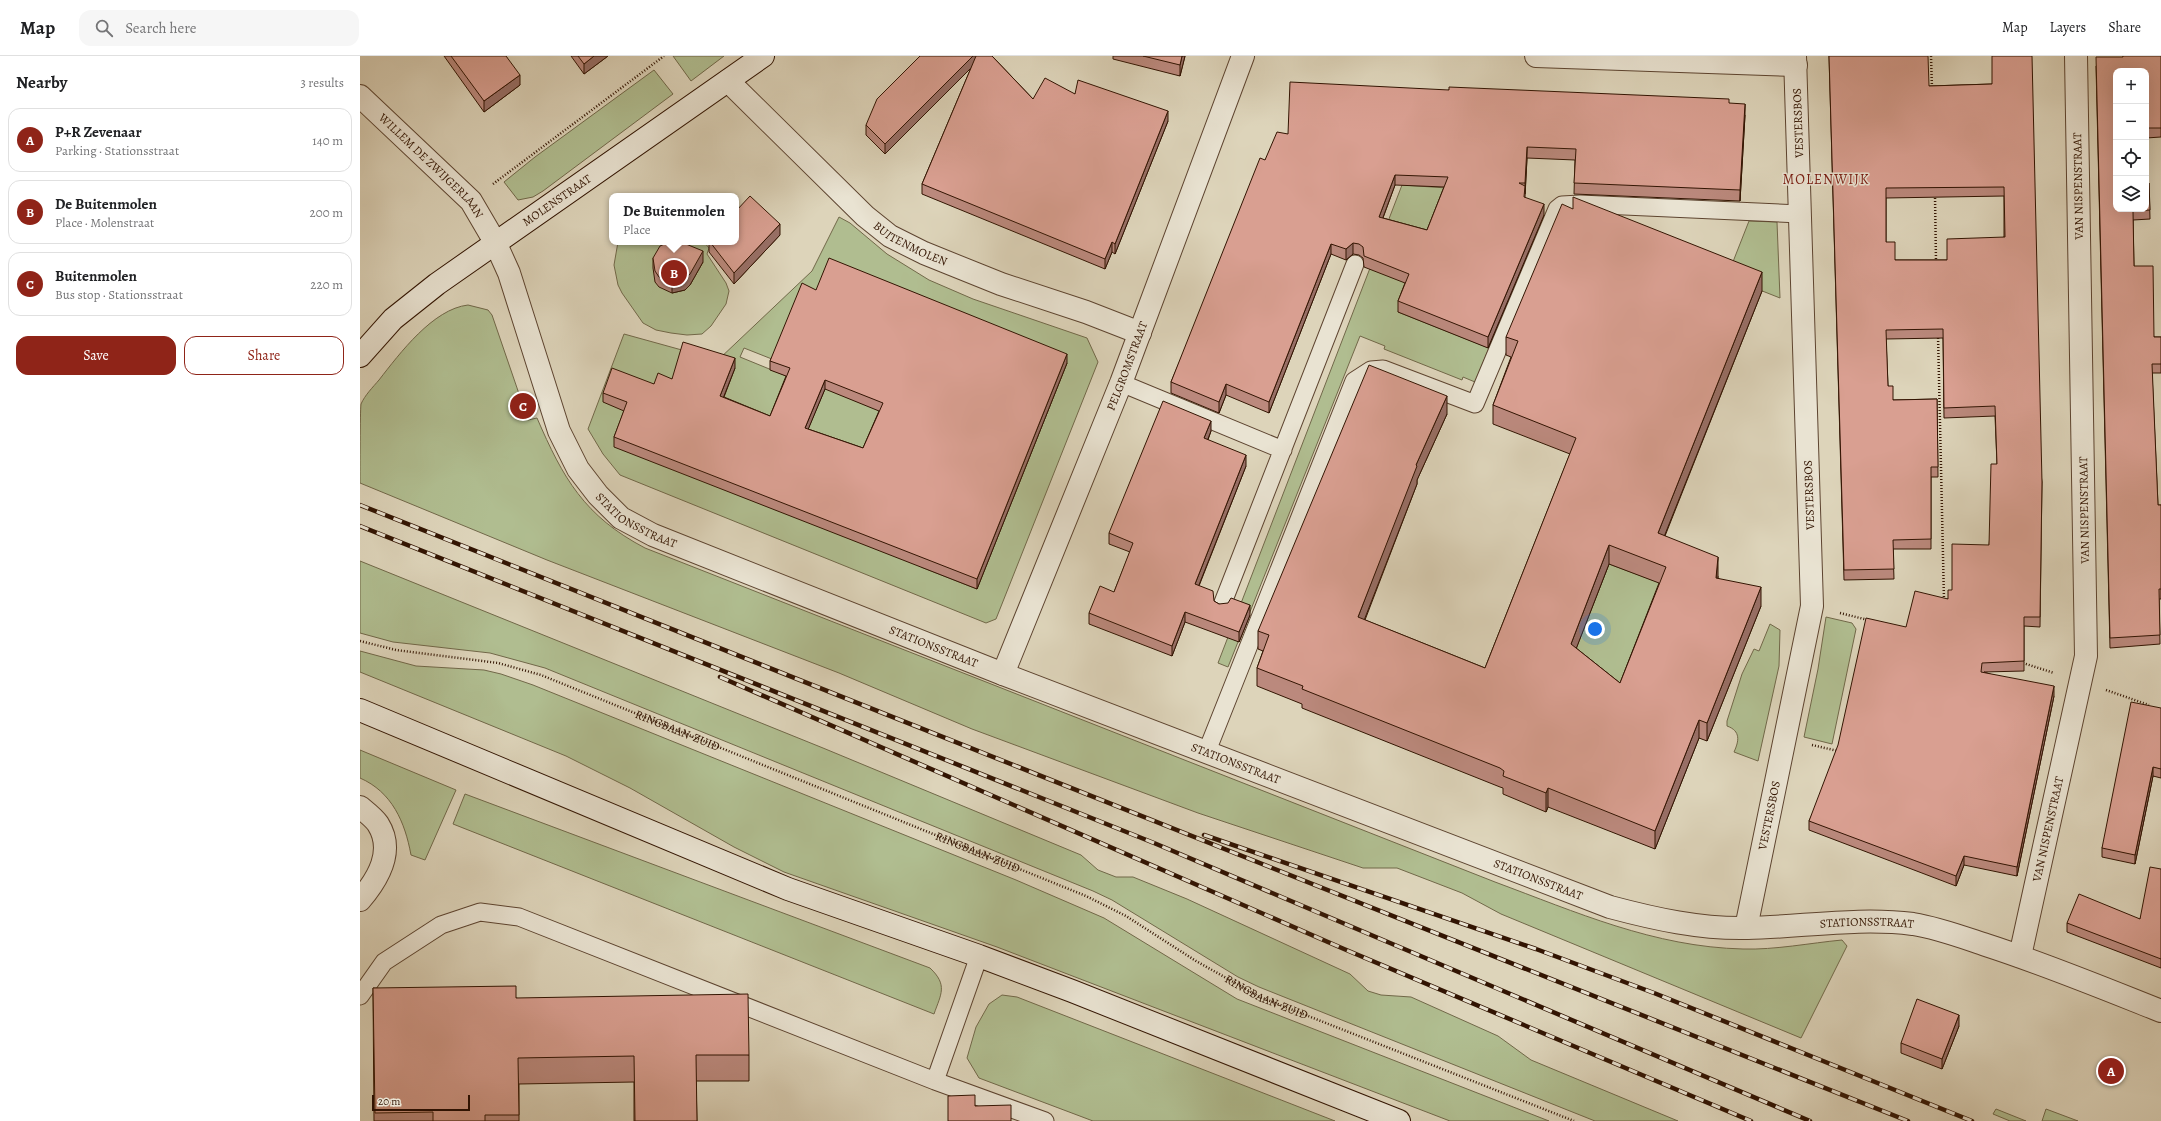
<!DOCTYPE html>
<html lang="en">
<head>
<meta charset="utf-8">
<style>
	:root { --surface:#fff; --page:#f6f6f6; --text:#202124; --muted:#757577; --line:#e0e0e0; --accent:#8f2418 }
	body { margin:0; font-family:Alegreya,serif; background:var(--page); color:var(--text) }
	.controls { position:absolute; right:12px; top:12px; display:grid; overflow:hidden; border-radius:8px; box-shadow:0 4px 16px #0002 }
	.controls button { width:36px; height:36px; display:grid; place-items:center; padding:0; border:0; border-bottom:1px solid var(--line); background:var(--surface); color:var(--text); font:20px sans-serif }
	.scale { position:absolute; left:12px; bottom:10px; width:98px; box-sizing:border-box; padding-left:4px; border:2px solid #321402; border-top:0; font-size:11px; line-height:14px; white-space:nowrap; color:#321402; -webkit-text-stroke:3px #e9e3d2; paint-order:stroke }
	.you { position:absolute; left:1235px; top:573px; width:14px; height:14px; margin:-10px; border:3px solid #fff; border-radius:50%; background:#1a73e8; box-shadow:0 0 0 6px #1a73e833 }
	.badge { display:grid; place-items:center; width:26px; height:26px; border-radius:50%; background:var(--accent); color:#fff; font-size:13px; font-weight:700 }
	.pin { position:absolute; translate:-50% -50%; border:2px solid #fff; box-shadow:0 1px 4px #0006 }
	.popup { position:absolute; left:249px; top:137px; width:130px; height:52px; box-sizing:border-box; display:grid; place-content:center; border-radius:8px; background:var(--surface); filter:drop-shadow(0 1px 3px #0005); font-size:13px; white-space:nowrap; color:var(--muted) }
	.popup b { font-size:15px; color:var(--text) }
	.popup::after { content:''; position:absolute; left:50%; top:100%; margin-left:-8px; border:8px solid transparent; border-top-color:var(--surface) }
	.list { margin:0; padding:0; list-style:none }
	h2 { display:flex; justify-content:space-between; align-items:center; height:52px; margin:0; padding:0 16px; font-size:17px }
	h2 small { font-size:13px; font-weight:400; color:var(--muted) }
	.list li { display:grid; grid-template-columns:26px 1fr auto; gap:12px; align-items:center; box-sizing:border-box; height:64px; margin:0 8px 8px; padding:0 8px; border:1px solid var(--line); border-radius:12px }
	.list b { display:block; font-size:15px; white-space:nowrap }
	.list p { margin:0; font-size:13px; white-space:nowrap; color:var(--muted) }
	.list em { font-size:13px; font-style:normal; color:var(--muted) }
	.actions { display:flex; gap:8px; padding:12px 16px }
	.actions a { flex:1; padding:9px 0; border:1px solid var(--accent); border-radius:12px; text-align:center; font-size:14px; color:var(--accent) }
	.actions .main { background:var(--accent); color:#fff }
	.icon { flex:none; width:22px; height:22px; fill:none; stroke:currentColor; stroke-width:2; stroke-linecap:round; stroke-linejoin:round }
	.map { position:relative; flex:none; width:1801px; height:1065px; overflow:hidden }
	header { display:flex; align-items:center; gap:24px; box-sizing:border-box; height:56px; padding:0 20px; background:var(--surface); border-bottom:1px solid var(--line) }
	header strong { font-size:19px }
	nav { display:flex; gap:22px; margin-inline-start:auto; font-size:14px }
	.search { width:280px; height:36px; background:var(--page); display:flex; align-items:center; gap:10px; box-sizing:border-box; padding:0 14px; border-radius:12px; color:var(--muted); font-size:15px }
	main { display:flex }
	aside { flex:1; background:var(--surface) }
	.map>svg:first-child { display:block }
</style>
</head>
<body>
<header>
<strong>Map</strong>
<div class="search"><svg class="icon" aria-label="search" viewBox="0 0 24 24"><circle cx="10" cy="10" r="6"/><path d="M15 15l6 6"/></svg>Search here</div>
<nav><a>Map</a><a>Layers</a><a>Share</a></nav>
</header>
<main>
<aside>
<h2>Nearby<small>3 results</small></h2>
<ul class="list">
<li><span class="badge">A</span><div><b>P+R Zevenaar</b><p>Parking · Stationsstraat</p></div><em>140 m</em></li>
<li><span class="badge">B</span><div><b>De Buitenmolen</b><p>Place · Molenstraat</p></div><em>200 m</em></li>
<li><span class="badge">C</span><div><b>Buitenmolen</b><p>Bus stop · Stationsstraat</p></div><em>220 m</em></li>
</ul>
<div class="actions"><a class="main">Save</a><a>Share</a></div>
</aside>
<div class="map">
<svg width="1801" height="1065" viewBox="0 0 1801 1065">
	<rect width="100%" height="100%" fill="#ddd4ba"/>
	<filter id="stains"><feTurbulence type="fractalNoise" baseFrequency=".005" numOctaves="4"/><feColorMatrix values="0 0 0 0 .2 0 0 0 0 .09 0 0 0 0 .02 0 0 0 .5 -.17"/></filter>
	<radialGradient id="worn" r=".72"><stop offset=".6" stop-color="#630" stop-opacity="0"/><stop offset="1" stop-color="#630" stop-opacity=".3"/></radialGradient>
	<path fill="#b0bd90" stroke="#716849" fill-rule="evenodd" d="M313,0H364L331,25Z
		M294,14L313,38L183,135L173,141L158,144L144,126L175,101Z
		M1042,129L1087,132L1038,256L1129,292L1115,326L1103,321L1102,324L1024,293L1025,290L1000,280L868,611L858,607Z
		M479,161L490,167L527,198L569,224L613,243L727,282L738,306L636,563L626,567L260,419L243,398L228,373L264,278L358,304L452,215ZM384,292L427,309L424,319L380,301ZM707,307L652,445L604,426ZM568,491L617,533L561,511Z
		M1389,165L1417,166L1420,242L1367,221Z
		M258,186H344L349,192L347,198L366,227L369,235L366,248L351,270L342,278L327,279L311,277L296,274L283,267L262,237L258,229L254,209Z
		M108,249L128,254L132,259L168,364L177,362C203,422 224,460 285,492L1135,826C1216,856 1294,891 1383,893C1415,894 1450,887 1482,884L1487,890L1441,982L1141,858L1102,837L1037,812H1003L838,757L612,673L479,617L187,504L0,427C0,414 0,356 1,348C5,339 13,331 19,324C40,297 73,253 108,249Z
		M0,505L463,692L721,799L738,814L756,821H773L827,843L990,918L1008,935L1021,939L1051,941L1138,980L1171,1004L1318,1065H1235L899,931L878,921L752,844L733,835L185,612L130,597L33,586L0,577Z
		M1249,508L1306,529L1259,647L1211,606Z
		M1466,561L1492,567L1496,573L1472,688L1444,681L1458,613Z
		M1410,568L1420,574L1419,610L1398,705L1374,696C1379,685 1381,675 1367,670V665L1382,618L1394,593L1399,595Z
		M0,595L56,610L124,614L141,618L173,629L656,824L744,862L877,943L1189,1065H1090L637,891L424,816L374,791L270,732L206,700L0,616Z
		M0,694L96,734L65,804L51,799C45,766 32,736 0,722Z
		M105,738L570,912C588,929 581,938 574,958L93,768Z
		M642,939L657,941L975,1065H733L619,1022L607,1002L616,971L629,948Z
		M1636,1053L1666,1065H1650L1633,1058Z
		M1686,1053L1718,1065H1682Z"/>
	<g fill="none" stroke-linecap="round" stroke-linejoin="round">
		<g stroke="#5d4430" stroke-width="19">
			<path id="lane" d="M761,327L923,394
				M862,549L995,208
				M847,695L994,325L1011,314L1023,313L1115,348L1197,153L1202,149L1220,148L1440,158
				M0,940L24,906L81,869L120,856L159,861L575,1025L685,1065
				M575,1025L619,900"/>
		</g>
		<g stroke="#5d4430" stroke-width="24">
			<g id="street">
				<path d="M1176,0L1436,9"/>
				<path id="s2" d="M368,25L505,160L530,180L564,197L641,228L726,256L780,277"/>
				<path id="s3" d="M0,40L111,145L135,186L149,217L199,375L218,413L238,439L261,462L293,479L643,618L1250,851C1295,863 1340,873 1387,872C1442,871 1498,861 1553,868C1578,872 1602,881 1626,889C1685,908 1743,932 1801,955"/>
				<path id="s4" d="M643,618L761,327L883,0"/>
				<path d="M0,751C6,756 14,762 18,768C35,795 18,823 0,844"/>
				<path id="s5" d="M1386,872L1452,550L1435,0"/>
				<path id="s6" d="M1660,900L1726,600L1716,0"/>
			</g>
		</g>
		<g stroke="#321402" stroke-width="24">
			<g id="secondary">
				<path id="s7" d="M0,300L33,263L77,228L403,0"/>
				<path d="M0,654L428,833L619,900L712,935L1039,1065"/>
			</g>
		</g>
		<g stroke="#321402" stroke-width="2.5" stroke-dasharray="1 2" stroke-linecap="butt">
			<path d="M1571,0L1572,33"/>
			<path d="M133,128L304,0"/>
			<path d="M1575,139L1576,206"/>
			<path d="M1578,279L1584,544"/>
			<path d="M1480,557L1508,564"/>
			<path id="s1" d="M0,585L36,594L138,607L181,619L726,840L766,860L836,905L900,941L1214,1065"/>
			<path d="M1663,607L1694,617"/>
			<path d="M1746,634L1789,649"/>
			<path d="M1452,689L1478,695"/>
		</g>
		<use href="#lane" stroke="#e9e3d2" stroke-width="17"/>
		<use href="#street" stroke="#e9e3d2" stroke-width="22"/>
		<use href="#secondary" stroke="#e9e3d2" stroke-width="22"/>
		<g stroke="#321402" stroke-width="4.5">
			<path id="rail" d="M0,449L1548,1065
				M0,470L794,787L1450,1065
				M360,621L984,893L1391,1065
				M844,779L1176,893L1294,937L1612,1065"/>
		</g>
		<use href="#rail" stroke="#e9e3d2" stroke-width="3" stroke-dasharray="9" stroke-linecap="butt"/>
	</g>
	<path fill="#bb897d" stroke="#321402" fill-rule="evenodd" d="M84,0H146L160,29L124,56Z
		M211,0H248L224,18Z
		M632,0L673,43L715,38L808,65L755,198L752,196L745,213L562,138V128L611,12L525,98L506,79V69Z
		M753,0H825L820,20L753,3Z
		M1469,0L1569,30L1632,28L1682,426L1680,571L1664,570V615L1624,616L1694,640L1657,820L1604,809L1596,830L1449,774V765L1546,571L1588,543L1592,534L1629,489L1637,408L1635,360L1584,362L1583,282L1526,283L1528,330L1533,344L1577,343L1578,421H1571V493H1533L1534,523L1484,524ZM1644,140V181L1587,204H1535L1526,186V142Z
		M1763,0H1801V81L1786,82V15H1756V153L1789,127L1790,163L1773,164L1774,210L1794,281H1801V317H1792L1798,449H1801V543H1799L1800,588L1750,592L1736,10L1763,1Z
		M1089,34L1369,47L1385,59L1380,145L1214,138L1215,104L1167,102L1165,141L1184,159L1128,292L1038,256V245L1045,227L1004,211L1003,202L999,199L993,198L986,204L971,198L909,357L866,339L859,357L811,337V326L905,104L928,78ZM1035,129L1084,131L1067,174L1023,162Z
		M420,179L374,228L349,196V186H376Z
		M293,202L343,206L330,229L325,234L312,237L299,231L295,226L293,212Z
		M456,234L707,307L617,533L254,391V381L264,355L243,346V337L294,328L312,323L375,312L364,341L410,360L426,320L410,314V305ZM465,333L519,355L503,392L448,373Z
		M1402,235L1305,480L1358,520V522L1401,550L1347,685L1339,682L1295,793L1188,751L1186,756L1143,738V732L1140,731L942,652V648L897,630V612L903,595L898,593V575L1087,358L1057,424V428L1005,564L1125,612L1210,398L1133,368V349L1151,301L1146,299V281ZM1249,508L1299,527L1260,627L1216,592Z
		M851,375L848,384L886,410L839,530L854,545L859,548L890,559L879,586L825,566L812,600L729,568V557L754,536L770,496L749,488V477Z
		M1801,652V722L1793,720L1775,808L1742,801V792Z
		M1801,813V912L1707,876V867L1780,863Z
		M13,932L156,942L389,999V1025H336L337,1065H274V1026L159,1028V1065H14Z
		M1599,970L1582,1013L1541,997V987Z"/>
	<path fill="#986f66" stroke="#321402" d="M234,0H248L224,18V8Z
		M613,0H618V5L525,98V88Z
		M822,0H825L820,20V9Z
		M160,19V29L124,56V45Z
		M1385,48V59L1380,145V134Z
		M808,55V65L755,198V188Z
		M1167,91V102L1165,138V127Z
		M1035,119V129L1019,172V161Z
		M1184,148V159L1128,292V281Z
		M420,168V179L374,228V217Z
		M752,186V196L745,213V203Z
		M993,187V198L986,204V193Z
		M971,188V198L909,357V346Z
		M343,195V206L330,229L325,234L312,237V227Z
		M1402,216V235L1298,496V477Z
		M707,298V307L617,533V523Z
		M375,302V312L360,350V340Z
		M465,324V333L445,381V372Z
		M866,328V339L859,357V346Z
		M1087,340V358L1057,424V428L998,580V561L1056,409Z
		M851,365V375L844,393V382Z
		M886,399V410L835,539V528Z
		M1249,489V508L1211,606V588Z
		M1358,501V520L1356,540V522Z
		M1401,531V550L1347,685V667Z
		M890,549V559L879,586V576Z
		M825,556V566L812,600V590Z
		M1694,630V640L1657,820V811Z
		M1339,664V682L1295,793V775Z
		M1793,711V720L1775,808V799Z
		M1188,732V751L1186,756V737Z
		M1604,800V809L1596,830V820Z
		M1599,959V970L1582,1013V1003Z"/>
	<path fill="#d99f91" stroke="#321402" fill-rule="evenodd" d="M91,0H146L160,19L124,45Z
		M218,0H234L224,8Z
		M560,0H613L525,88L506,69L517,43Z
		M616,0H632L673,43L685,22L715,38L718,24L808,55L755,188L752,186L745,203L562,128Z
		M783,0H822L820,9Z
		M1469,0H1568L1569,30L1632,28V0H1672L1682,426L1680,561H1664V605L1622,607L1621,616L1694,630L1657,811L1604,800L1596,820L1449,765L1478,689L1506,562L1546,571L1555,535L1588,543V534H1592V488L1629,489L1631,408H1637L1635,350L1584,352L1583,273L1526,274L1528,330H1533V344L1577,343L1578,411H1571V483L1533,484L1534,513L1484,514ZM1644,131L1645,181L1587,183V204H1535V186H1526V132Z
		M1763,0H1801V72H1786V15H1756V153H1786V127H1789L1790,154L1773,155L1774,210H1793L1794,281H1801V308H1792L1798,449H1801V533H1799L1800,579L1750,582L1736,1H1763Z
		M930,26L1089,34V31L1369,43V47L1385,48L1380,134L1214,127L1216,93L1167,91L1165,127H1159L1165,130L1164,141L1184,148L1128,281L1038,245L1049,218L1004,200L1003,191L999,188L993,187L986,193L971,188L909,346L866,328L859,346L811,326L900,102L905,104L917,76L928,78ZM1035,119L1088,121L1067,174L1019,161Z
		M390,140L420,168L374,217L350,186H376V155Z
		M1213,141L1402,216L1298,477L1358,501L1356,522L1401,531L1347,667L1339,664L1295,775L1188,732L1186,737L1143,720L1144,715L1140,712L942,633L943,630L897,612L909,579L898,575L1009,309L1087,340L1056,409L1057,410L998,561L1125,612L1216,382L1133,349L1158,285L1146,281L1202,148L1213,153ZM1249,489L1306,511L1260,627L1211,588Z
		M309,186H321L343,195L330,218L325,223L312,227L299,221L295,215L293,202L300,190Z
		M469,202L707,298L617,523L254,381L267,346L243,337L252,312L294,328L298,317L312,323L323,286L375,302L360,340L410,360L430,312L410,305L442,227L456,234ZM465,324L523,347L503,392L445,372Z
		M803,345L851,365L844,382L886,399L835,528L853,535L854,545L859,548L868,547L871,542L890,549L879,576L825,556L812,590L729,557L740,530L754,536L773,487L749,477Z
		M1771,646L1801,652V713L1793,711L1775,799L1742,792Z
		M1790,811L1801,813V903L1707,867L1719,838L1780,863Z
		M156,930V942L388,938L389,999H336L337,1065H275L274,1000L158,1002L159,1059H125V1065H73V1056L15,1057L13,932Z
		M1557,943L1599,959L1582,1003L1541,987Z
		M615,1039V1050L651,1049V1065H588V1040Z"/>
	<g text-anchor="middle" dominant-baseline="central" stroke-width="3" stroke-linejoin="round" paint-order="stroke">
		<g font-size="12" fill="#321402" stroke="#e9e3d2">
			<text transform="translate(1438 67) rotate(-92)">VESTERSBOS</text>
			<text stroke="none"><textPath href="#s3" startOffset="100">WILLEM DE ZWIJGERLAAN</textPath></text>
			<text transform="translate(1718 130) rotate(-91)">VAN NISPENSTRAAT</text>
			<text stroke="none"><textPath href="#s7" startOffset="252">MOLENSTRAAT</textPath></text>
			<text stroke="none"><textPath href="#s2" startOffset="246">BUITENMOLEN</textPath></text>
			<text stroke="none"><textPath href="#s4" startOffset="332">PELGROMSTRAAT</textPath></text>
			<text transform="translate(1449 439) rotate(-92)">VESTERSBOS</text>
			<text transform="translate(1724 454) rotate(-91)">VAN NISPENSTRAAT</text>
			<text stroke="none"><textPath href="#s3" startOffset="522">STATIONSSTRAAT</textPath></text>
			<text stroke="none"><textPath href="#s3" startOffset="846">STATIONSSTRAAT</textPath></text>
			<text stroke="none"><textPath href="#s1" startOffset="332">RINGBAAN-ZUID</textPath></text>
			<text stroke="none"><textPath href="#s3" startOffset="1170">STATIONSSTRAAT</textPath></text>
			<text stroke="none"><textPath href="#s5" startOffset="115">VESTERSBOS</textPath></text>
			<text stroke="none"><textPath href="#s6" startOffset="130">VAN NISPENSTRAAT</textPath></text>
			<text stroke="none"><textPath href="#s1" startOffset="656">RINGBAAN-ZUID</textPath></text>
			<text stroke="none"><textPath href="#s3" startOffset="1494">STATIONSSTRAAT</textPath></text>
			<text stroke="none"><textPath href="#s3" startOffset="1830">STATIONSSTRAAT</textPath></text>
			<text stroke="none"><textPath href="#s1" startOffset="980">RINGBAAN-ZUID</textPath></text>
		</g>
		<g font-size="14" letter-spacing="1" fill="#7a1f14" stroke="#e9e3d2">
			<text x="1466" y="123">MOLENWIJK</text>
		</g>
	</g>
	<rect width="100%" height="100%" filter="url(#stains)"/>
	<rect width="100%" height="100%" fill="url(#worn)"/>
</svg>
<div class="controls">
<button>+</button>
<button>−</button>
<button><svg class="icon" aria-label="locate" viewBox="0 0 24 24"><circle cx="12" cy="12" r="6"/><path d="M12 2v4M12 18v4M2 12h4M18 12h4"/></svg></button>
<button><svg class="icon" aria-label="layers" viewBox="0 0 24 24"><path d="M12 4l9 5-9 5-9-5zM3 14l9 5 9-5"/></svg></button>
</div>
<div class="scale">20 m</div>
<div class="you"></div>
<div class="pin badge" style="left:1751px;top:1015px">A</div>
<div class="pin badge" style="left:314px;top:217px">B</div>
<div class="popup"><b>De Buitenmolen</b>Place</div>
<div class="pin badge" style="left:163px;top:350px">C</div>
</div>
</main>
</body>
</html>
